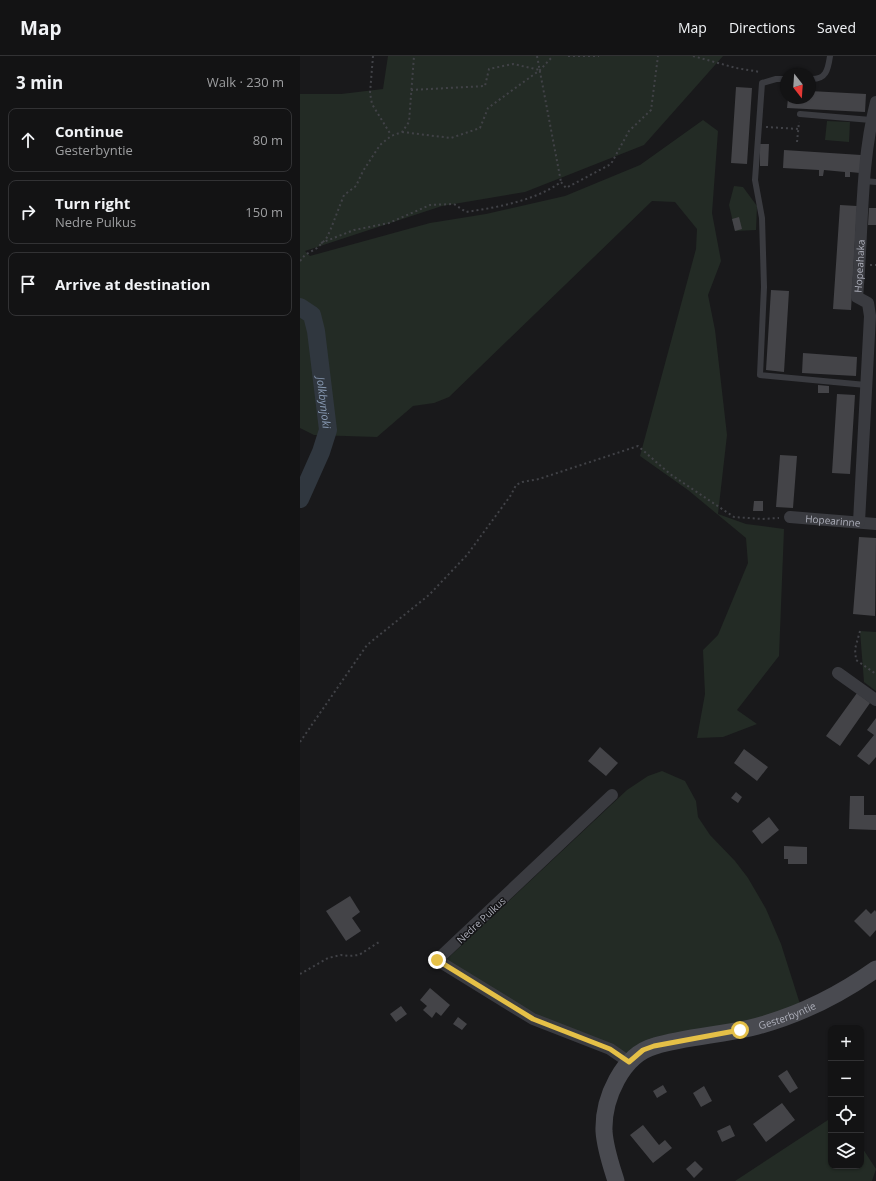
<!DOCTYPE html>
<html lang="en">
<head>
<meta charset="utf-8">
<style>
	:root { --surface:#131314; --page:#202022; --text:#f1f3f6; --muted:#9d9ea0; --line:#323234 }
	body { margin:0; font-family:"Open Sans",sans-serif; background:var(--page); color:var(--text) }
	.controls { position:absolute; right:12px; bottom:12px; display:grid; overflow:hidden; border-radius:8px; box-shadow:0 1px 3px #0004 }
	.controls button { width:36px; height:36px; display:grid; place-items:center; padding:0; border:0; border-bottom:1px solid var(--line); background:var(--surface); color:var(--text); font:20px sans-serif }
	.compass { position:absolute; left:480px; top:12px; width:36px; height:36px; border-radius:50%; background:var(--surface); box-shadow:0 1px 3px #0004; rotate:163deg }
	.stop { position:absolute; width:12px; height:12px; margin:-9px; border:3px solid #e5c047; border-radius:50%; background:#fff }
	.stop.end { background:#e5c047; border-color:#fff; box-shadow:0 1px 4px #0008 }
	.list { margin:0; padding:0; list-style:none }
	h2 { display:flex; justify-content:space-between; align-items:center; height:52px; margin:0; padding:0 16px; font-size:17px }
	h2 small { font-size:13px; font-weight:400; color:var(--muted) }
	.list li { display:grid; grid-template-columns:26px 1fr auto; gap:12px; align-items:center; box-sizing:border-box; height:64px; margin:0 8px 8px; padding:0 8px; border:1px solid var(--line); border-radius:8px }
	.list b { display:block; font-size:15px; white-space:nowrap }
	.list p { margin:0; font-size:13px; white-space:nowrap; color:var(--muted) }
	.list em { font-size:13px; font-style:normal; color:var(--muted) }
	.icon { flex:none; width:22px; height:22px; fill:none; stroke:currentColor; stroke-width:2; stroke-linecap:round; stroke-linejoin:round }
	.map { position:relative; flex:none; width:576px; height:1125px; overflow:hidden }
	header { display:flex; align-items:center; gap:24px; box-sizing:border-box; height:56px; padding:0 20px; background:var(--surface); border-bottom:1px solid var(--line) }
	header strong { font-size:19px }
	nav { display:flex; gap:22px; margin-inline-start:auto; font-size:14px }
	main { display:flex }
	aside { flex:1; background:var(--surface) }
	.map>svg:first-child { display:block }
</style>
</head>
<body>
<header>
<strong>Map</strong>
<nav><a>Map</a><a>Directions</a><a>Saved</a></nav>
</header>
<main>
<aside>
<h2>3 min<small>Walk · 230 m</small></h2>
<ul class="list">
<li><svg class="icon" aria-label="ahead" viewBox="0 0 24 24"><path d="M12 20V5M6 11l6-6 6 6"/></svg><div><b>Continue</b><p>Gesterbyntie</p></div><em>80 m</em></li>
<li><svg class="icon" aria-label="right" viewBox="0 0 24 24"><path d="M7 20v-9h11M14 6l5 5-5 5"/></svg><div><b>Turn right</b><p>Nedre Pulkus</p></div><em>150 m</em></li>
<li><svg class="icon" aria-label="arrive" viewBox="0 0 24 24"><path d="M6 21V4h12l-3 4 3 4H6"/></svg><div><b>Arrive at destination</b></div></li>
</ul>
</aside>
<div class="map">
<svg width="576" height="1125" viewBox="0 0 576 1125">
	<rect width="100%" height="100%" fill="#19191b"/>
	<path fill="#232b25" d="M88,0H423L344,89L225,136L142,150L5,195L10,200L130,167L186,158L265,140L340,109L403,64L418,75L412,157L421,205L408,239L415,274L427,379L418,458L446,468L484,473L479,600L437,654L457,668L423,681L397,682L405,638L403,594L418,579L448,507L446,482L388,434L340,400L396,193L397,173L375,146L352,145L149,341L134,347L113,350L77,381L14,379L0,372V38H41L83,33Z
		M527,65L550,66L549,86L525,84Z
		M434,130L443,131L457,150L456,174L435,175L429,149Z
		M560,575L576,576V635L564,626Z
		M362,715L385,725L396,745L398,761L410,779L435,805L448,822L466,853L481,888L500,948L495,952L327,997L243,962L186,930L146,904L327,734L348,720Z
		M531,1062V1110H561V1090L576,1113L572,1125H435Z"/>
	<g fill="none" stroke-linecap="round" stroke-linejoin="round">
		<path stroke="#30373f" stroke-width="18" id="s1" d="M0,251L12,259L16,275L28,374L21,396L0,443"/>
	</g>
	<path fill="#444448" d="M436,31L452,32L447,108L431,107Z
		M510,35L566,38L565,56L487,52L488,42H510Z
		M460,88H469L468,110H460Z
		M484,94L561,99L560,117L550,116V121H545V116L524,114L523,120H519V114L483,112Z
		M540,149L557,150L551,254L533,253Z
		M569,152H576V169H568Z
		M439,161L442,173L435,175L432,163Z
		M471,234L489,235L484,316L466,314Z
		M503,297L557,301L556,320L502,317Z
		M518,329L529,330V337H518Z
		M537,338L555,339L550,418L532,417Z
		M480,399L497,400L493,452L476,451Z
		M454,445H463V455H453Z
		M559,481L576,482L575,560L553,558Z
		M557,637L570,647L540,690L526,680Z
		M576,662V701L569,709L557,700L574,679L567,674Z
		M300,691L318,707L306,720L288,705Z
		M444,693L468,711L457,725L434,707Z
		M436,736L442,741L438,747L431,742Z
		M550,740H564V759H576V774L549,773Z
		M469,761L479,774L462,788L452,775Z
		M484,790L507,791V808H488V803H484Z
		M50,840L60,856L52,862L61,875L46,885L26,855Z
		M566,853L571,858L575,854L576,856V874L570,881L554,865Z
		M130,932L150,949L141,960L136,956L132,962L123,954L127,950L120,944Z
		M101,950L107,958L96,966L90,958Z
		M158,961L167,968L162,974L153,968Z
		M487,1014L498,1032L490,1037L478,1020Z
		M363,1029L367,1036L357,1042L353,1035Z
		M404,1030L412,1045L401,1051L393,1037Z
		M482,1047L495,1064L466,1086L453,1068Z
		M343,1069L359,1089L365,1084L372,1092L353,1107L330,1079Z
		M430,1069L435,1080L422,1086L417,1075Z
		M395,1105L403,1113L394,1122L386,1113Z"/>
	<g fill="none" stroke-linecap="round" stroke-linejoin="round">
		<path stroke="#414247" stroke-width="2" stroke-dasharray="2 3" stroke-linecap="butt" d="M73,0L70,37L72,48L91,79
			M237,0L261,126
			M268,0H299
			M393,0L436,12L460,16
			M111,34L185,30L189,13L213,8L240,14
			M466,71L499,73
			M102,76L151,82L180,72L188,52L240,14L253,0
			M497,86L499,66
			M21,187L54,174L89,167L130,149L154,148L166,156C199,151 234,145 261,126L266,132L311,108L329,75L351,54L358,0
			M0,205L5,199L17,192L26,183L30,175L44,139L56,130L63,115L80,89L91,80L102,76L109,66L114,0
			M570,209H576
			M560,575L555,593L556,604L576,618
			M0,686L67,589L129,539L167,499L211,439L216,429L222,426L239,423L338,390L370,418L434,461L462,463L479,462
			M0,918L28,902L41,899L49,900L59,899L79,886"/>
		<path stroke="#3a3b40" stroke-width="6" d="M486,23H476L462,27L455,124L462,162L464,231L460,319L566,329
			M510,23C526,24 528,14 530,0
			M500,58L571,64
			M564,125L576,126"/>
		<g stroke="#3a3b40" stroke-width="12">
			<path id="s2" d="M490,461L576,468"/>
			<path id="s3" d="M559,466L570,260L568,247L557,241C563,176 560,109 576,46"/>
			<path d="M538,617L576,644"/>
			<path d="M312,739L137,904L233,963L310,993L329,1006"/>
		</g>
		<path stroke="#494a50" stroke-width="17" id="s4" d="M316,1125C311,1109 305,1092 304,1075C303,1043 322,999 355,990C385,981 420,979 450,972C495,961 538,940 576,913"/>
	</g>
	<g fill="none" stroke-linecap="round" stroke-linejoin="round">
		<path stroke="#e5c047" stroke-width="5" d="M137,904L233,963L310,993L329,1006L343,994L354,990L440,974"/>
	</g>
	<g text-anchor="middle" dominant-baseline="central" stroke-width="3" stroke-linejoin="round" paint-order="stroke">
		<g font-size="10" fill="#adafba" stroke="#141416">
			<text stroke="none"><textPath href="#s3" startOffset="263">Hopeahaka</textPath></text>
			<text stroke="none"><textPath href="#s2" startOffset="43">Hopearinne</textPath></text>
			<text transform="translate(181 864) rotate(-43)">Nedre Pulkus</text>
			<text stroke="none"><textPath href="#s4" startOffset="293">Gesterbyntie</textPath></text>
		</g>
		<g font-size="11" font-style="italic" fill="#8799b2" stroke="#141416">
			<text stroke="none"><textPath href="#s1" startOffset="103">Jolkbynjoki</textPath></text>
		</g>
	</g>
</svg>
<div class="controls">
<button>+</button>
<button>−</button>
<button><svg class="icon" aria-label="locate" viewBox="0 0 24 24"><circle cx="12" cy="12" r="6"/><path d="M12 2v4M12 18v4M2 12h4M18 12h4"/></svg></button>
<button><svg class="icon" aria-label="layers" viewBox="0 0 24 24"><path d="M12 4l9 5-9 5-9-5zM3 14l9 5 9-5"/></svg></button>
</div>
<svg class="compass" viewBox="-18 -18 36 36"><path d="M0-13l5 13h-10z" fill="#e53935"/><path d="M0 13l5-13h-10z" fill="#9d9ea0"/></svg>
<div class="stop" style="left:440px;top:974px"></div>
<div class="stop end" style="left:137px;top:904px"></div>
</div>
</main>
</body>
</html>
